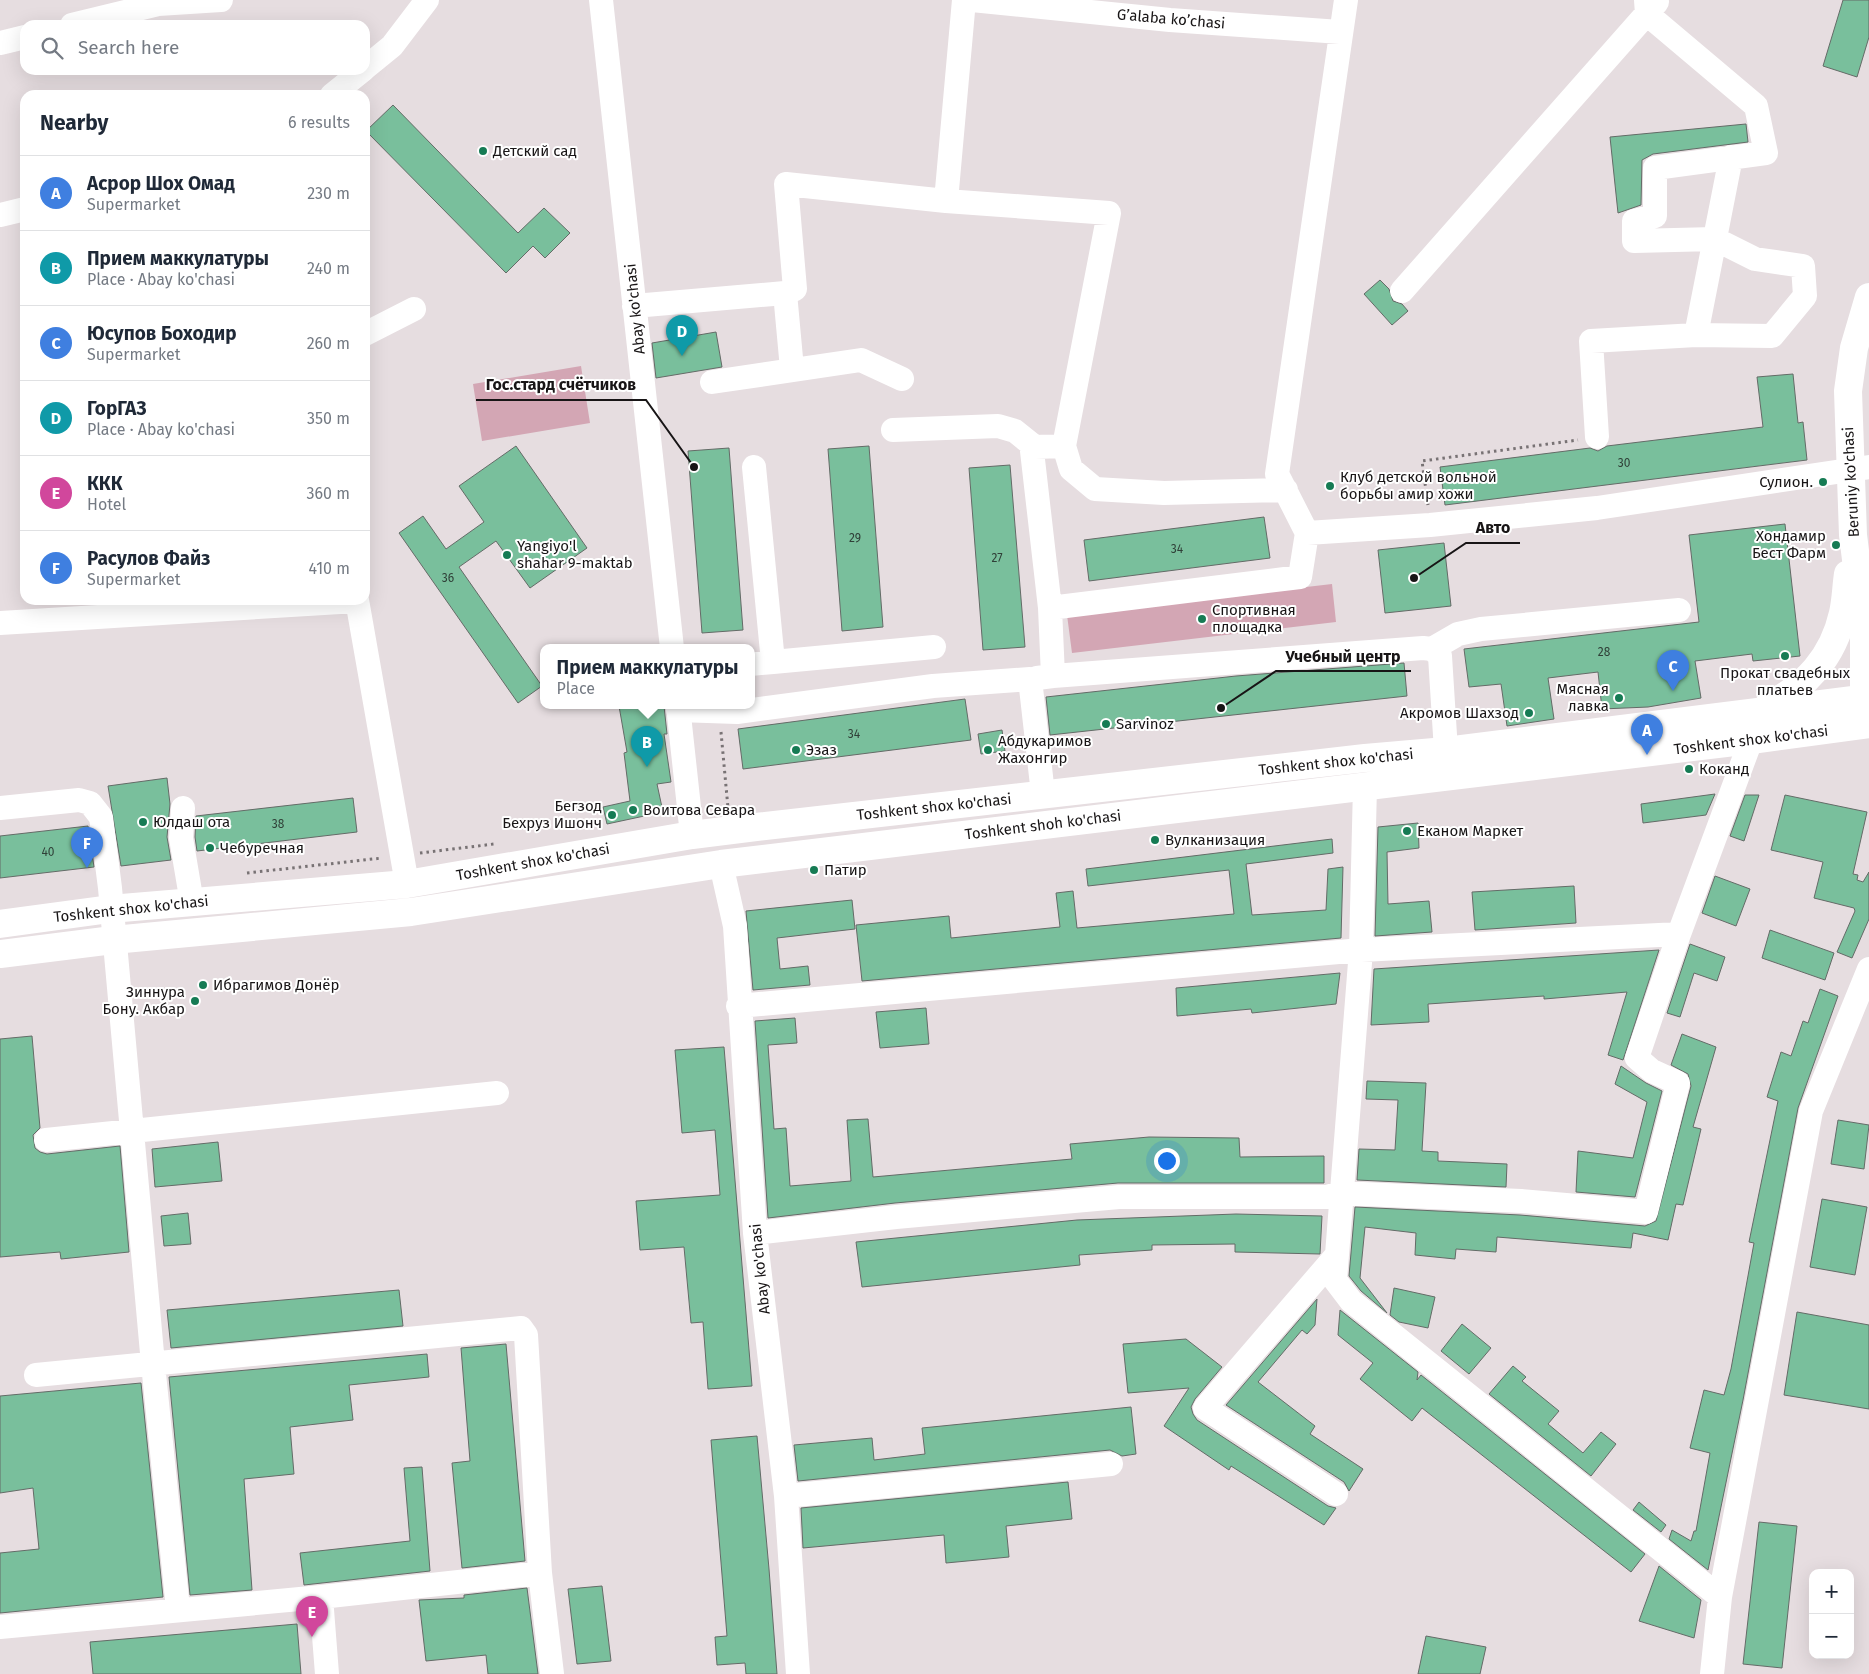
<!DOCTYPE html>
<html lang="en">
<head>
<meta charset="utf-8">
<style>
	:root { --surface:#fff; --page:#f6f6f7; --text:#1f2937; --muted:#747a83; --line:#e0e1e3; --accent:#b45309 }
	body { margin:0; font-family:"Fira Sans",sans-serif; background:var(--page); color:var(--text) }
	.controls { position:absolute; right:15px; bottom:15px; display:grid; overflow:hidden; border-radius:10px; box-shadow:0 5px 20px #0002 }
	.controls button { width:45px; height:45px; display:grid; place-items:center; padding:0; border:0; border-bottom:1px solid var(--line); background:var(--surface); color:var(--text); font:25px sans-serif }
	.you { position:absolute; left:1166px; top:1160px; width:18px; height:18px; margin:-12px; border:4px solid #fff; border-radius:50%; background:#1a73e8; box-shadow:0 0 0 8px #1a73e833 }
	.badge { display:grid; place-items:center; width:32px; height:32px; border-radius:50%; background:var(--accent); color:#fff; font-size:16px; font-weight:700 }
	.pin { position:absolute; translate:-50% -41px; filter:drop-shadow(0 1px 2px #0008) }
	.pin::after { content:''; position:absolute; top:26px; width:18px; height:15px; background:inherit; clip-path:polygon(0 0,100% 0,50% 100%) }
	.popup { position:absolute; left:540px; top:644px; width:215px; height:65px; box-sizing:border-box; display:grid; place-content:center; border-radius:10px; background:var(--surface); filter:drop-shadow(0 1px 4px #0005); font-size:16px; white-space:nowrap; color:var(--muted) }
	.popup b { font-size:19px; color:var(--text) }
	.popup::after { content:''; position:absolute; left:50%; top:100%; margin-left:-10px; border:10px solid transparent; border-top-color:var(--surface) }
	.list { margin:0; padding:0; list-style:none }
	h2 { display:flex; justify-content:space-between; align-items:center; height:65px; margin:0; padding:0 20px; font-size:21px }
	h2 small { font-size:16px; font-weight:400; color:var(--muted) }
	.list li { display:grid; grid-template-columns:32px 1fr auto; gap:15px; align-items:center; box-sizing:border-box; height:75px; padding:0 20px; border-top:1px solid var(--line) }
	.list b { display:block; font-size:19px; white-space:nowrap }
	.list p { margin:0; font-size:16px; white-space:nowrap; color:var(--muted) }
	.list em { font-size:16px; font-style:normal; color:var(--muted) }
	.icon { flex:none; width:28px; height:28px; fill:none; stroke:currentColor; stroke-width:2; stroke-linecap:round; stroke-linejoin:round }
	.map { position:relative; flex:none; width:1869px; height:1674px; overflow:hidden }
	.search { position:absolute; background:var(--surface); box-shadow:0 5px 20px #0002; left:20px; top:20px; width:350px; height:55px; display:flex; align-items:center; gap:12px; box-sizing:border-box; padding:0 18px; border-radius:15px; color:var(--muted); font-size:19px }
	.panel { position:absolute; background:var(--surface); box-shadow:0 5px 20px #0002; left:20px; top:90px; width:350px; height:515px; border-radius:15px }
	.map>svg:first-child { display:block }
</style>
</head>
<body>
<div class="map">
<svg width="1869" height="1674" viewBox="0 0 1869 1674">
	<rect width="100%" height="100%" fill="#e6dde0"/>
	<path fill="#d3a6b4" d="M581,366L590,423L482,441L473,384Z
		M1332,584L1336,622L1072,653L1067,615Z"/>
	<path fill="#79bf9c" stroke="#646b67" d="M1843,0H1869V37L1857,77L1823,66Z
		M393,105L518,233L544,208L570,233L545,258L533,246L506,273L366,131Z
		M1746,124L1748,142L1653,154L1642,160L1641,205L1618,213L1610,137Z
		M1380,280L1389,289L1393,301L1402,304L1408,311L1392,325L1364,294Z
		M716,332L722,367L656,378L652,343Z
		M1793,374L1798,423L1803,422L1807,460L1445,505L1440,467L1590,448L1598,451L1607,446L1763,427L1757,377Z
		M516,446L587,548L530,588L496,541L459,567L542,686L518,703L399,533L423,516L446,549L484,522L459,486Z
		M869,446L883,627L842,631L828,449Z
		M729,448L743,630L702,633L688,451Z
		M1010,465L1025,647L983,650L969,468Z
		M1264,517L1270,558L1089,581L1084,540Z
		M1785,524L1800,656L1753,661L1752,654L1695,661L1701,698L1648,707L1602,709L1598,672L1548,678L1554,719L1507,726L1501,684L1469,687L1464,649L1699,622L1689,535Z
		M1444,543L1451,606L1385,613L1378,550Z
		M1404,663L1407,696L1050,735L1046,697L1236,676Z
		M965,699L971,740L743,769L738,729Z
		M619,706H664L667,734H664L671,782L657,784L663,812L607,824L603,807L630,801L624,753L627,752Z
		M1002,730L1005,751L981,754L978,734Z
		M167,778L170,804L167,837L171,860L121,866L108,786Z
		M1715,794L1706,815L1643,823L1641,804Z
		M1745,795H1759L1744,841L1730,836Z
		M1785,795L1867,812L1853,874L1858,875L1857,880L1863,882L1869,872V919L1852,958L1837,952L1855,911L1854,908L1814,898L1823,862L1771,850Z
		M353,798L357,832L197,851L195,837L196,816Z
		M1418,823L1419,848L1387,852L1388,904L1429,901L1432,932L1375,936L1378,827Z
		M88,826L94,867L0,878V836Z
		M1332,839L1333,853L1246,864L1252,915L1326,910L1328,869L1343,867L1341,938L862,981L856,925L949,916L951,938L1060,927L1056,893L1073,891L1077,928L1234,914L1229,870L1088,886L1086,869Z
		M1715,876L1750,889L1736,926L1702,913Z
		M1574,886L1576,923L1475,930L1472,892Z
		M852,900L855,929L777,938L780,969L808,966L810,985L753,990L746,911Z
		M1770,930L1834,953L1825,980L1762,958Z
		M1690,944L1725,957L1717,981L1694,973L1680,1017L1667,1013Z
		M1659,950L1623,1060L1608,1055L1627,992L1544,999V996L1428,1004L1429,1022L1371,1025L1374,969Z
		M1340,973L1336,1004L1252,1013L1251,1009L1177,1016L1176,988Z
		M1820,989L1838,996L1798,1108L1743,1400L1708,1570L1669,1539L1672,1530L1691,1541L1694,1531H1696L1710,1453L1690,1448L1704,1390L1724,1395L1731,1369L1754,1243L1749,1242L1778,1101L1767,1097L1781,1052L1791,1056L1803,1021L1808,1023Z
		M926,1008L929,1044L880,1048L876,1012Z
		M795,1018L797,1043L768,1045L774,1129L786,1128L790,1186L851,1181L847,1120L868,1119L873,1177L1072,1159L1070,1144L1149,1137L1239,1138L1240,1157L1324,1156V1183H1118L895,1203L768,1218L755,1021Z
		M1682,1034L1716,1047L1693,1127L1701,1129L1683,1205L1676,1204L1668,1240L1633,1233L1631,1248L1497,1237L1496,1252L1456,1249L1455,1259L1415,1255L1416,1233L1365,1227L1360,1278L1387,1313L1361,1291L1349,1276L1355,1207L1520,1215L1645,1226L1656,1221L1691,1086L1688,1074L1671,1065Z
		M32,1036L40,1128L33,1135L35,1148L40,1152L47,1154L120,1146L129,1252L61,1259L60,1252L0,1257V1039Z
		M724,1047L752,1386L708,1389L703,1322L691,1323L684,1247L640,1250L636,1201L720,1195L715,1130L682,1133L675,1050Z
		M1621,1066L1646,1083L1662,1091L1635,1197L1576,1192L1578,1151L1633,1158L1647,1102L1615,1084Z
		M1367,1081L1426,1083L1422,1151L1438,1152V1161L1507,1164L1506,1187L1357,1180L1359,1149L1395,1150L1398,1100L1366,1099Z
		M1838,1120L1869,1125L1864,1169L1831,1164Z
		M218,1142L222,1181L155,1187L152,1149Z
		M1822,1199L1867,1207L1855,1275L1810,1267Z
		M188,1213L191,1244L164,1246L161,1216Z
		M1236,1214L1322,1216L1320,1254L1235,1252V1244L1152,1245V1250L1079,1255L1080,1265L862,1287L856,1242L1077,1220Z
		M1394,1288L1435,1297L1428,1328L1399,1322L1390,1315Z
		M399,1290L403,1326L171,1348L167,1310Z
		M1317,1299L1315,1325L1307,1334L1302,1330L1258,1382L1315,1426L1310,1434L1363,1469L1349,1491L1344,1482L1226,1405Z
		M1340,1310L1418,1372L1417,1380L1421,1375L1645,1554L1631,1572L1422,1408L1412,1421L1360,1379L1373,1363L1338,1335Z
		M1797,1312L1869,1325V1409L1784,1395Z
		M1462,1324L1491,1348L1469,1374L1441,1351Z
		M1186,1339L1222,1367L1195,1399L1191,1407L1193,1414L1197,1420L1328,1506L1336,1508L1324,1525L1231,1466L1229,1470L1164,1426L1189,1388L1128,1393L1123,1344Z
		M506,1344L525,1561L462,1568L452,1463L470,1461L461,1348Z
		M427,1354L429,1377L349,1385L353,1420L290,1427L294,1474L244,1479L252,1590L190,1595L169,1377Z
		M1513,1366L1526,1377L1522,1381L1559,1411L1548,1424L1583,1453L1601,1432L1616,1444L1591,1476L1489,1394Z
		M141,1383L163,1597L0,1613V1553L39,1549L33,1488L0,1493V1396Z
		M1131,1407L1136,1454L1122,1456L1110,1450L798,1481L794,1445L872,1438L874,1460L925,1454L922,1428Z
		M757,1436L769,1569L777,1674H746L745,1663L717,1665L715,1637L727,1636L711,1440Z
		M422,1467L430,1571L304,1585L300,1553L410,1541L404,1468Z
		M1068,1482L1072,1519L1006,1526L1009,1557L946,1563L944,1535L803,1548L801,1508Z
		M1639,1502L1666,1525L1661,1532L1633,1510Z
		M1759,1522L1797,1526L1782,1668L1743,1664Z
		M1659,1566L1701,1600L1694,1638L1639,1621Z
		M602,1586L611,1661L577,1664L568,1589Z
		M527,1588L538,1674H488L486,1655L426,1661L419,1600L464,1598V1595Z
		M297,1624L301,1674H93L90,1642Z
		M1426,1636L1486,1647L1480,1674H1418Z"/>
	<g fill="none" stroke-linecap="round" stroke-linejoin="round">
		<path stroke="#787274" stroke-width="3" stroke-dasharray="2.5 4" stroke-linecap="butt" d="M1428,505L1422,461L1578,440
			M721,732L728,808
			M420,853L494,844
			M247,873L382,858"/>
		<path stroke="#fff" stroke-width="24" d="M601,0L672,648
			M972,0L1170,20L1340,32
			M1646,0L1647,14L1756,106L1766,153L1655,168V216L1634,221V241L1715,239L1755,259L1803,266L1805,296L1772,336L1696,335
			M72,25L158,4L221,0
			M0,43L25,37
			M365,68L392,46L427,0
			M332,95L363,70
			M946,201L964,0
			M0,215L25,209
			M1402,291L1657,2
			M785,293L792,369
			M634,306L785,293L795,289L786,184L946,201L1109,213L1064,446L1071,469L1095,489L1164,493L1286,490
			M365,334L414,309
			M712,382L861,360L902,379
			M893,430L998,426L1015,431L1035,447
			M1597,437L1591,341L1696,335L1731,157
			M1307,533L1430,525L1597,508L1869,467
			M357,600L407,884
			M1050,608L1300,577L1307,533L1277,474L1346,0
			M0,623L357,601
			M1432,649L1458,634L1481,629L1679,610
			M773,662L934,647
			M751,664L773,662L754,467
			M1053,676L1423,648L1432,649L1440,656L1446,751
			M1037,678L1053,676L1050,608L1032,451L1035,447L1064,446
			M678,706L692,835
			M678,710L737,712L933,686L1030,679L1043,794
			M1365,786L1361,950L1335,1280L1351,1301L1720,1597
			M0,808L79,800L90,803L101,817L110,888L153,1364L178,1609
			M183,808L181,838L192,903
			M721,864L735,926L755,1233L786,1496L798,1674
			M738,1006L1361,950L1679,934
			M46,1140L497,1093
			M755,1233L896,1217L1119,1197H1327L1340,1193L1521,1201L1646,1212L1678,1083L1652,1071L1637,1058L1679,934L1751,740
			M1335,1257L1205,1408L1336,1494
			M36,1375L521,1328L526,1335L540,1573L552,1674
			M786,1496L1111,1464
			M321,1597L327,1674
			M0,1627L321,1597L540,1573
			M1712,1674L1720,1597L1811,1111L1869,969"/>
		<path stroke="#fff" stroke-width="28" d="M1767,707C1806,686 1833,658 1843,613C1846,600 1846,587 1848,574
			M1864,717V624L1853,535L1848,391L1854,348L1869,297
			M0,924L110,909L407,884L692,835L756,827L1365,758L1446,751L1869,698
			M0,954L113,940L411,912L721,864L1751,740L1869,724"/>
	</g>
	<g fill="#167b54" stroke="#fff" stroke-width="2">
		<circle cx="483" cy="151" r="5"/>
		<circle cx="1823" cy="482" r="5"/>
		<circle cx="1330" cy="486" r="5"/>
		<circle cx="1836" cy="545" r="5"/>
		<circle cx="507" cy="555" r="5"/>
		<circle cx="1202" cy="619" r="5"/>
		<circle cx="1785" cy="656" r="5"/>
		<circle cx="1619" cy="698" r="5"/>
		<circle cx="1529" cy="713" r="5"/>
		<circle cx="1106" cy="724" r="5"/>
		<circle cx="796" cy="750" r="5"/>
		<circle cx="988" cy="750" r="5"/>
		<circle cx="1689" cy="769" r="5"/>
		<circle cx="633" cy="810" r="5"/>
		<circle cx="612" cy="815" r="5"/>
		<circle cx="143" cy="822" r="5"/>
		<circle cx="1407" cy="831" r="5"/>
		<circle cx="1155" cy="840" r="5"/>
		<circle cx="210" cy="848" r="5"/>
		<circle cx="814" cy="870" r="5"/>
		<circle cx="203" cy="985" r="5"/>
		<circle cx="195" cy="1001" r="5"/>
	</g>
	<g text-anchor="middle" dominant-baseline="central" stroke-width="4" stroke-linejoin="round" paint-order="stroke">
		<g font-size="12" fill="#304038">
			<text x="1624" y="463">30</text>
			<text x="855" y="538">29</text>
			<text x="1177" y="549">34</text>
			<text x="997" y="558">27</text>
			<text x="448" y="578">36</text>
			<text x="1604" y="652">28</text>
			<text x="854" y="734">34</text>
			<text x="278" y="824">38</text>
			<text x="48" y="852">40</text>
		</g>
		<g font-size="15" fill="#181516" stroke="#fff">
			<text transform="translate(1171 19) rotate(5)">G’alaba ko’chasi</text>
			<text transform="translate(635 309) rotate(-96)">Abay ko'chasi</text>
			<text transform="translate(1851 482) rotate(-93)">Beruniy ko'chasi</text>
			<text transform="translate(1751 740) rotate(-7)">Toshkent shox ko'chasi</text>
			<text transform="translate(1336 762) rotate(-6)">Toshkent shox ko'chasi</text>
			<text transform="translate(934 807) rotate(-6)">Toshkent shox ko'chasi</text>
			<text transform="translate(1043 825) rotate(-7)">Toshkent shoh ko'chasi</text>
			<text transform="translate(533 862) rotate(-10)">Toshkent shox ko'chasi</text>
			<text transform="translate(131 909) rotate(-6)">Toshkent shox ko'chasi</text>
			<text transform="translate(760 1269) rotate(-96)">Abay ko'chasi</text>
		</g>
		<g font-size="15" fill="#181516" stroke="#fff" text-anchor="start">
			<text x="493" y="151">Детский сад</text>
			<text x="1340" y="477">Клуб детской вольной<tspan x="1340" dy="17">борьбы амир хожи</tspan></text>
			<text x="1813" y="482" text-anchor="end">Сулион.</text>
			<text x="1826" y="536" text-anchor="end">Хондамир<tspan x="1826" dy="17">Бест Фарм</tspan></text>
			<text x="517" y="546">Yangiyo'l<tspan x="517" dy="17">shahar 9-maktab</tspan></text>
			<text x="1212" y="610">Спортивная<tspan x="1212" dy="17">площадка</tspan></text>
			<text x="1785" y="673" text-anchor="middle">Прокат свадебных<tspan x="1785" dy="17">платьев</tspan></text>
			<text x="1609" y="689" text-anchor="end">Мясная<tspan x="1609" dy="17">лавка</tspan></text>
			<text x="1519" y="713" text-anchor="end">Акромов Шахзод</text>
			<text x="1116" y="724">Sarvinoz</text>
			<text x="998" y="741">Абдукаримов<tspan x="998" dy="17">Жахонгир</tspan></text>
			<text x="806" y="750">Эзаз</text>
			<text x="1699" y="769">Коканд</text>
			<text x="602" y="806" text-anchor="end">Бегзод<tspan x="602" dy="17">Бехруз Ишонч</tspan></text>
			<text x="643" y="810">Воитова Севара</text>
			<text x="153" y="822">Юлдаш ота</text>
			<text x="1417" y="831">Еканом Маркет</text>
			<text x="1165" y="840">Вулканизация</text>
			<text x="220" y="848">Чебуречная</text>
			<text x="824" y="870">Патир</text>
			<text x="213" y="985">Ибрагимов Донёр</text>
			<text x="185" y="992" text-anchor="end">Зиннура<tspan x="185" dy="17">Бону. Акбар</tspan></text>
		</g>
	</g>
	<path fill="none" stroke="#181516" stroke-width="2" d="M694 467L646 400H476M1414 578L1466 543H1520M1221 708L1276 671H1411"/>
	<g fill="#181516" stroke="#fff" stroke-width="2">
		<circle cx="694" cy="467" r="5"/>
		<circle cx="1414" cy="578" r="5"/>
		<circle cx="1221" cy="708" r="5"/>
	</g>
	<g font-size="16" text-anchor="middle" font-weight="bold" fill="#181516" stroke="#fff" stroke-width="4" stroke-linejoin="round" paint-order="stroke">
		<text x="561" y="390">Гос.стард счётчиков</text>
		<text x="1493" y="533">Авто</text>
		<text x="1343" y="662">Учебный центр</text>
	</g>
</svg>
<div class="controls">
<button>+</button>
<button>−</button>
</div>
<div class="you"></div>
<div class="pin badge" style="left:1647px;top:755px;background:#3f7fe0">A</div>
<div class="pin badge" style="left:647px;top:767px;background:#0f9aa8">B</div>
<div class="popup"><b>Прием маккулатуры</b>Place</div>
<div class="pin badge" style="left:1673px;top:691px;background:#3f7fe0">C</div>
<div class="pin badge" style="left:682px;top:356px;background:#0f9aa8">D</div>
<div class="pin badge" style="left:312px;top:1637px;background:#d1479c">E</div>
<div class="pin badge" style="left:87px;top:868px;background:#3f7fe0">F</div>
<div class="search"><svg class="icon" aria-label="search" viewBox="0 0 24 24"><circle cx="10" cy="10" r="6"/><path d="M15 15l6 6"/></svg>Search here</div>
<section class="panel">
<h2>Nearby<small>6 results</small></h2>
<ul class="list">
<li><span class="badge" style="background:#3f7fe0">A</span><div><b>Асрор Шох Омад</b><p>Supermarket</p></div><em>230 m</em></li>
<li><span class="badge" style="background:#0f9aa8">B</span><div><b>Прием маккулатуры</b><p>Place · Abay ko'chasi</p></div><em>240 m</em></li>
<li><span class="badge" style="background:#3f7fe0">C</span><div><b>Юсупов Боходир</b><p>Supermarket</p></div><em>260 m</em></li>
<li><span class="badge" style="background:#0f9aa8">D</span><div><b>ГорГАЗ</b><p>Place · Abay ko'chasi</p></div><em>350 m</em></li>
<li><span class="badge" style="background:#d1479c">E</span><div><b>ККК</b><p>Hotel</p></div><em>360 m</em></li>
<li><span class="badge" style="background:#3f7fe0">F</span><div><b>Расулов Файз</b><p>Supermarket</p></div><em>410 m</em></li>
</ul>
</section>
</div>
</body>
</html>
